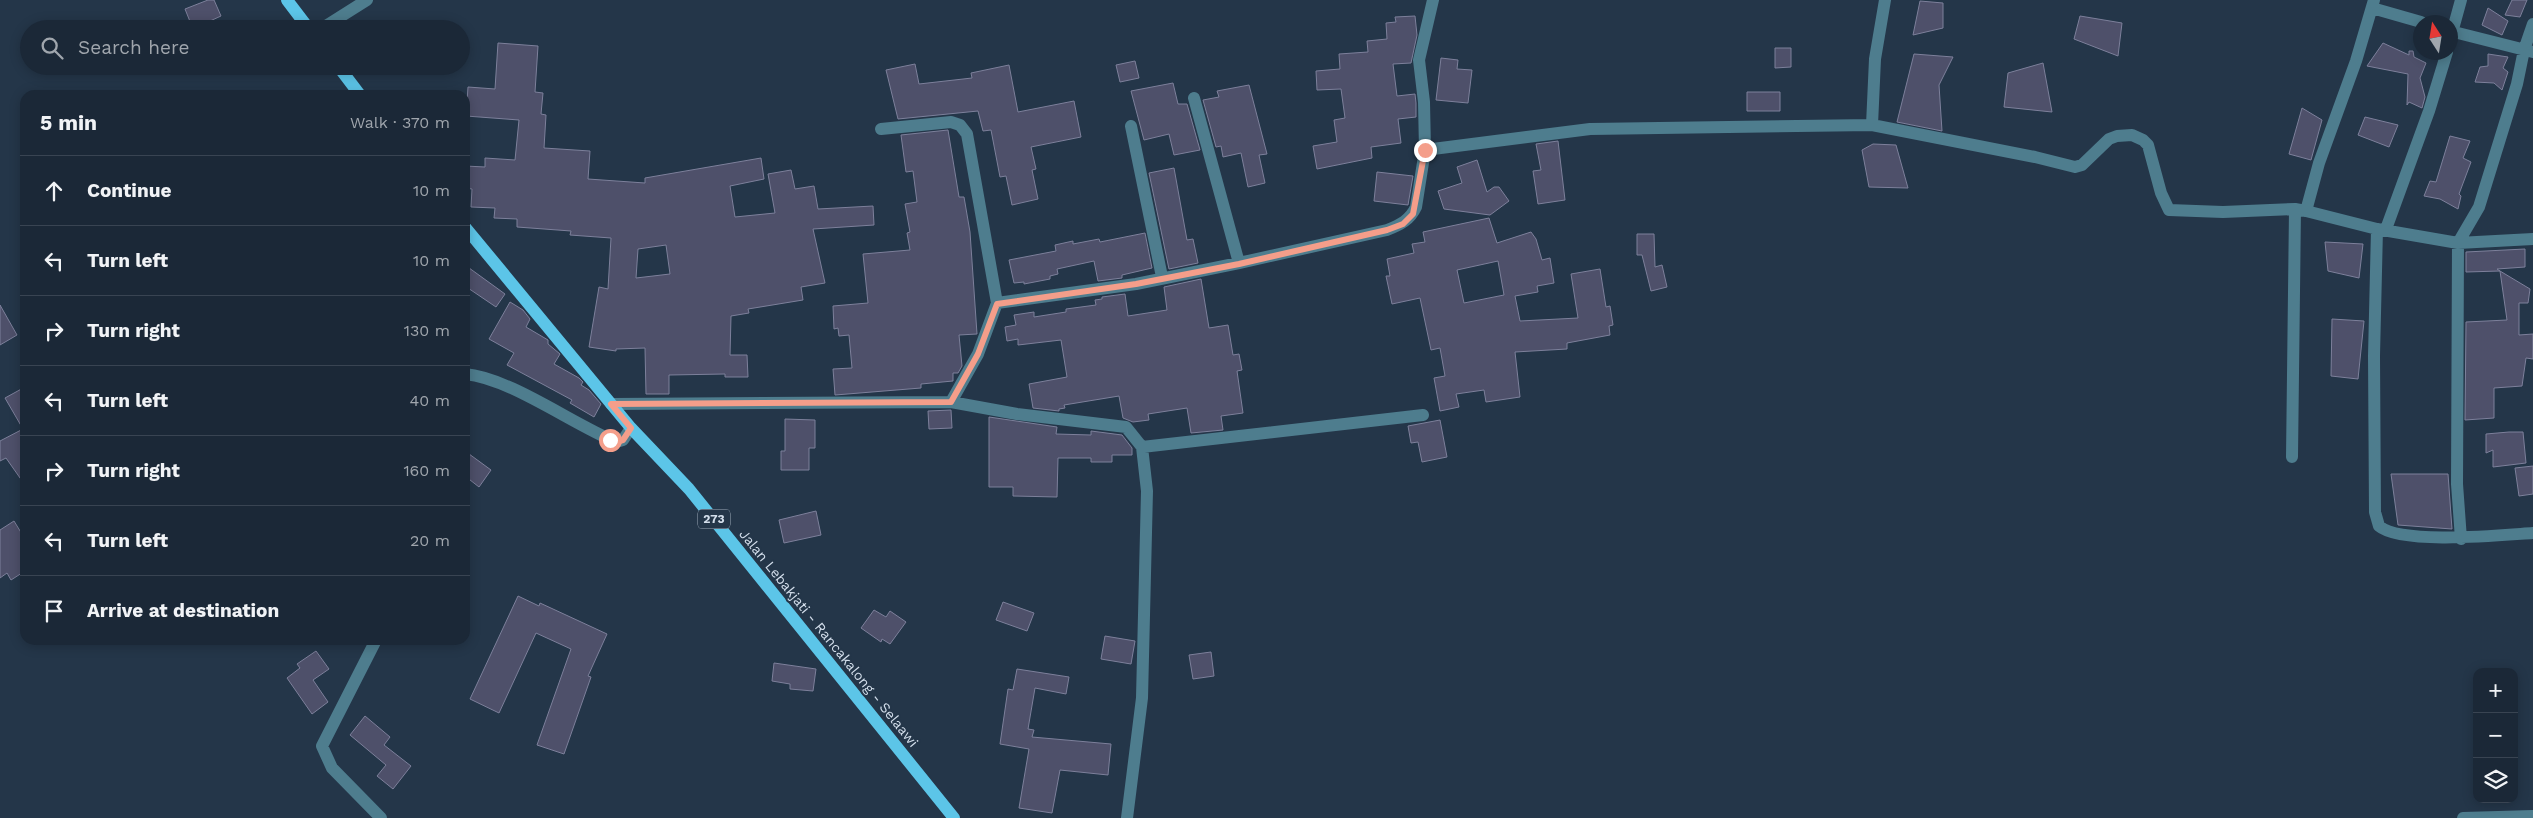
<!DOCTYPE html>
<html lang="en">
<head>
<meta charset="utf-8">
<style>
	:root { --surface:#1b2837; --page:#24303f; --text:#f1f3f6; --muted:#a0a6ad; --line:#394452 }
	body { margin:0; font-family:"Work Sans",sans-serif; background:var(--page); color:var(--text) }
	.controls { position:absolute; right:15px; bottom:15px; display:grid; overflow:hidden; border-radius:10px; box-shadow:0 2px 12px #0003 }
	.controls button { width:45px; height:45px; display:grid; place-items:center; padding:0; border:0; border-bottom:1px solid var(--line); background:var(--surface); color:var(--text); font:25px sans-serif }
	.compass { position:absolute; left:2413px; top:15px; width:45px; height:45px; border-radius:50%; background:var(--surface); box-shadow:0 2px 12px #0003; rotate:348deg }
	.stop { position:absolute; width:15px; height:15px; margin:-11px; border:4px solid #f49e8a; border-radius:50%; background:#fff }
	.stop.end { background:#f49e8a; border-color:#fff; box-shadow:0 1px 5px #0008 }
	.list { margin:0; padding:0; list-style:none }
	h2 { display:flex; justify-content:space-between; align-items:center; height:65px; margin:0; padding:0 20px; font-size:21px }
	h2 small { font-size:16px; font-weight:400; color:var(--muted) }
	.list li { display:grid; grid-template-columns:32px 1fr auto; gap:15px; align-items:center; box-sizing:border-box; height:70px; padding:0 20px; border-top:1px solid var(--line) }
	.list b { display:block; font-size:19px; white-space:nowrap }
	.list em { font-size:16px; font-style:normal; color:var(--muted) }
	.icon { flex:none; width:28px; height:28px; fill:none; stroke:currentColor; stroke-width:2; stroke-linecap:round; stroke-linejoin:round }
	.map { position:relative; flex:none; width:2533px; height:818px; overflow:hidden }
	.search { position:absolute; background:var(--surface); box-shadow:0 2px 12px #0003; left:20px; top:20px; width:450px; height:55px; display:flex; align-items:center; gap:12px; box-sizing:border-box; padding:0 18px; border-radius:28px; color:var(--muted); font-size:19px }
	.panel { position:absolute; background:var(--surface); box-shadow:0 2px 12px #0003; left:20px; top:90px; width:450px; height:555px; border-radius:15px }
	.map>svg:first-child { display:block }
</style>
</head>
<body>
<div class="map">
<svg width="2533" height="818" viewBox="0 0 2533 818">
	<rect width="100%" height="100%" fill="#243649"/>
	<path fill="#4e506a" stroke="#7d809b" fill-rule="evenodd" d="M208,0H214L221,16L210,21L215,29H193L185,9Z
		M2512,0H2527L2520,17L2505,15Z
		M1920,1L1943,3V28L1913,35Z
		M2488,8L2508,21L2502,35L2482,25Z
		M1415,16L1417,35L1411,63L1393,64L1397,96L1415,94L1416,103V117L1398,119L1401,143L1371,147L1372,158L1317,169L1313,146L1337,142L1334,120L1345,118L1341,89L1317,90L1316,71L1340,69L1339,54L1368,52L1367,41L1387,39L1386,23L1396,22L1395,17Z
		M2080,16L2122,23L2118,56L2074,39Z
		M498,43L538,46L535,92L543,93L541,114L546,115L544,148L590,151L588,179L645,183V178L761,158L764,179L730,186L735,217L775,213L768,174L791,170L795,189L814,186L818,209L873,206L874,225L813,229L825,283L801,287L803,300L748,309L749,313L731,316L730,355H747L748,377H725V374L669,375V394H646L645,348L616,349V351L589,347L599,287L608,289L611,238L570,235L571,231L517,227V219L494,218L495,208L471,207L472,189L465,188V166L485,167V158L515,160L519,120L466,116L468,87L495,89ZM666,245L670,274L636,278L638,249Z
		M2383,43L2409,55V51H2413L2414,57L2426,63L2420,78L2425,97L2422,108L2409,102L2407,105L2408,74L2367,66Z
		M1775,48H1791V67L1775,68Z
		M1914,54L1953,57L1939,85L1942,131L1897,122Z
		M2488,54L2508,57L2503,68L2508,72L2502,90L2494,83L2475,82L2480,67L2488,66Z
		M1441,58L1458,60L1457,69L1472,70L1468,103L1436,100Z
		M1135,61L1139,78L1120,82L1116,65Z
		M2043,63L2052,112L2004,107L2008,73Z
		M915,64L919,84L972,78L971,73L1009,65L1018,112L1074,101L1081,137L1031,147L1036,169L1032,170L1038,199L1012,205L1006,176L1000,177L991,130L983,131L978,111L898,119L886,70Z
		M1173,83L1178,104H1187L1200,150L1174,155L1169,134L1144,140L1131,91Z
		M1249,85L1267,154L1259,155L1265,183L1248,187L1241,153L1223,157L1221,146L1216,147L1203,100L1219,97L1217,91Z
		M1747,92H1780V111H1747Z
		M2302,108L2322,120L2311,160L2289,154Z
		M2365,117L2398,125L2389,147L2358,135Z
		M948,130L959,197H964L970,232L977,334L959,335L962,366L958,373H953V381L921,384V388L835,395L833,369L852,368L849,335L839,336L838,328L834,329L833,306L868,303L863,254L910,250L907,233L910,232L905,204L917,202L913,171L906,172L901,135Z
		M2450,136L2470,141L2463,158L2471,162L2459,194L2461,196L2458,209L2440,199L2424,196L2430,181L2436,182Z
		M1558,141L1565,200L1538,204L1533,171L1541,170L1536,144Z
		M1873,144L1896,145L1908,188L1869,187L1862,150Z
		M1477,160L1487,192L1494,187H1499L1509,201L1490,215L1444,209L1438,191L1462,183L1457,167Z
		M1174,168L1187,240L1193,239L1198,263L1169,269L1149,173Z
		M1377,172L1413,176L1408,205L1374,201Z
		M1489,218L1497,243L1531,232L1536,239L1542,260L1550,258L1554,283L1537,286L1538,292L1515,296L1520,321L1578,318L1571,274L1600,269L1606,307L1610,306L1613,325L1609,326L1610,335L1567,343V349L1515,352L1520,397L1486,402L1484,390L1456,394L1459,407L1440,411L1434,378L1445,376L1440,348L1431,350L1420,298L1392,304L1386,276H1390L1387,259L1414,253L1412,244L1425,242L1423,232ZM1498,261L1504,295L1464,303L1457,270Z
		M1145,233L1152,268L1122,275V278L1098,281L1094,261L1057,269L1058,274L1050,276V279L1024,284V282L1014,283L1009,260L1056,251L1055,245L1073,241V244L1099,239L1100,242Z
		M1637,234H1654L1655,267L1662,265L1667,287L1651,291L1642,255H1637Z
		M2325,242L2363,244L2359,278L2328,271Z
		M2525,249V267L2497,269L2500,271L2466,272V252Z
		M465,265L505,294L496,307L465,286Z
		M2500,271L2530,289L2528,303H2519V335L2533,334V359L2526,358L2522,386L2494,388V418L2465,420L2466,322L2507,320Z
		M1201,279L1209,328L1228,325L1233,355L1239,354L1242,370L1237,371L1243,413L1221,416L1223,430L1191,433L1187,408L1148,414L1149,420L1133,422L1123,418L1119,396L1064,405L1065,408L1059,409V411L1033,408L1029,384L1067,377L1061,340L1018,345V339L1007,341L1005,327L1016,325L1014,315L1034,312V317L1066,312V309L1096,305L1095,300L1102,299V297L1125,294L1128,316L1167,310L1164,287Z
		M510,302L523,310L530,319L526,327L548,340V344L560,354L554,364L579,378L583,382L581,385L589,390L601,404L594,417L570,403L572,400L507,365L514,353L489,339Z
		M0,305L17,335L0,345Z
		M2332,319L2364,321L2358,379L2331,376Z
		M25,387V485L6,458L0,461V441L23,429L5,398Z
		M951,410L952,428L929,429L928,411Z
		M989,417L1057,427L1056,434L1091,435V431L1122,435L1132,448V455H1112V462H1091V458H1058L1057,497L1013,496V487H989Z
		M785,419L815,420V448H809V470H781V451H785Z
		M1440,420L1447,457L1422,462L1418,442L1411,443L1408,426Z
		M2509,432H2523L2526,463L2493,467V450L2486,453V434Z
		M465,451L491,470L479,487L465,476Z
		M2533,466V494L2519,496L2515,468Z
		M2391,474H2448L2452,529L2398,525Z
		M816,511L821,535L784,543L779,520Z
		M14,521L25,539V571L11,580L7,573L0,578V530Z
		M518,596L539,606L540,603L607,634L588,676L591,677L564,754L537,745L571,649L536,633L499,713L470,699Z
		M1003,602L1034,613L1027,631L996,620Z
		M874,610L886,617L890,611L906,622L890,644L882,639L881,642L861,628Z
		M1105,636L1135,641L1131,664L1101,659Z
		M316,651L329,669L313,680L328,702L312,714L287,678L300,668L297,664Z
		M1211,652L1214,676L1193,679L1189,655Z
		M774,663L816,669L813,691L790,689V684L772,681Z
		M1017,669L1069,677L1066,694L1035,688L1028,729L1034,730L1032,737L1111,744L1108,775L1060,770L1052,813L1019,808L1029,749L1000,744L1008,689L1013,690Z
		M365,716L390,737L384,745L411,766L393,789L377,776L386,765L350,735Z"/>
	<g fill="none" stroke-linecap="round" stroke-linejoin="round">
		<path stroke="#4e7d8e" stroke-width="12" d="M2372,8L2421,22
			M321,29L367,0
			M2450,31L2533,52
			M2450,40L2461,0
			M1194,98L1239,263
			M1872,125L1875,59L1885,0
			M1131,126L1162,277
			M881,129L951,122L960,125L967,134L997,303
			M1425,150L1424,102L1419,60L1433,0
			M2306,211L2377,229L2458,243L2479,207L2517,84L2524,50L2533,24
			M2377,229L2374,356L2375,512L2379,526C2401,545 2502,535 2533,533
			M2386,229L2429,111L2447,52
			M465,374C510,378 572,424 616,442L623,440L631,428
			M951,402L1017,414L1126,427L1142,447L1147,491L1142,698L1127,818
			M611,404L951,402L978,354L997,303L1136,284L1239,263L1387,230C1400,225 1410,220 1416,207L1425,150L1590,129L1872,125L2035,157L2075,167L2082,165L2109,139L2117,136L2132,135L2143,140L2148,145L2161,193L2169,210L2223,212L2295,209L2306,211L2319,163L2356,61L2374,0
			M1142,447L1423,415
			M2292,457L2295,209
			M2461,539L2457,484L2458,243L2533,239
			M376,640L322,746L332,768L381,818
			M2463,818L2533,816"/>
		<path stroke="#5cc5e8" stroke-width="12" d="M287,0L309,29
			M338,66L360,95
			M465,227L631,428L689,489L954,818"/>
	</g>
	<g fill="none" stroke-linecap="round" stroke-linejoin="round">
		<path stroke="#f49e8a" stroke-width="6" d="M610,440L616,442L623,440L631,428L611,404L951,402L978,354L997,304L1136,284L1239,264L1387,230L1403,224L1413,214L1425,150"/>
	</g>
	<g text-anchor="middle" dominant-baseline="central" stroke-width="4" stroke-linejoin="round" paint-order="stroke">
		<rect fill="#243649" stroke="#9eabba" stroke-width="1" x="698" y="509.5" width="32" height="19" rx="4"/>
		<g font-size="12" font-weight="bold" fill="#d2ddea">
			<text x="714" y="519">273</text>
		</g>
		<g font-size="14" fill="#d2ddea" stroke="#243649">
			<text transform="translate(829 638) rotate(51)">Jalan Lebakjati - Rancakalong - Selaawi</text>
		</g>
	</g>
</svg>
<div class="controls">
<button>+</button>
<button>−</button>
<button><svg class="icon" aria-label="layers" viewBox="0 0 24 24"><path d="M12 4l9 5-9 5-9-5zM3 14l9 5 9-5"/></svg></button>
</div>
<svg class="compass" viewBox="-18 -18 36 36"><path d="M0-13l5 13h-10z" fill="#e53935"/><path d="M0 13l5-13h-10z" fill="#a0a6ad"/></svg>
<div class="stop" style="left:610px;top:440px"></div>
<div class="stop end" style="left:1425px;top:150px"></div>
<div class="search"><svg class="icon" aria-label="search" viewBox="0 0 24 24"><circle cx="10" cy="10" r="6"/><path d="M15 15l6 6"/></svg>Search here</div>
<section class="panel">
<h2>5 min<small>Walk · 370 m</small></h2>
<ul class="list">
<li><svg class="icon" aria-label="ahead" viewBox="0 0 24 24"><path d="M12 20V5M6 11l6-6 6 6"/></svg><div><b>Continue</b></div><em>10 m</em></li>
<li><svg class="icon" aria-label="left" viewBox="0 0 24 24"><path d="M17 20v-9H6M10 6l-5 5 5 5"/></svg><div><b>Turn left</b></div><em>10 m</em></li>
<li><svg class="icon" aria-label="right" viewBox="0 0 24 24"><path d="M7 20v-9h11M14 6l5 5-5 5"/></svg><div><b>Turn right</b></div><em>130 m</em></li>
<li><svg class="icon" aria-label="left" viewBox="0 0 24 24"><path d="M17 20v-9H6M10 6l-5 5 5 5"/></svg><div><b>Turn left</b></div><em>40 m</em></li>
<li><svg class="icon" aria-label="right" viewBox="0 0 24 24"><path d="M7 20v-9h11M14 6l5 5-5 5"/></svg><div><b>Turn right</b></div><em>160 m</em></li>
<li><svg class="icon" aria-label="left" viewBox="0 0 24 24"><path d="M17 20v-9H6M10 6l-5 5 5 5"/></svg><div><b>Turn left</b></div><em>20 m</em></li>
<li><svg class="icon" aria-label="arrive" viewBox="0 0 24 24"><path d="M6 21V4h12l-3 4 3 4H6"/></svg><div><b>Arrive at destination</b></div></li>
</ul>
</section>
</div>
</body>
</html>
